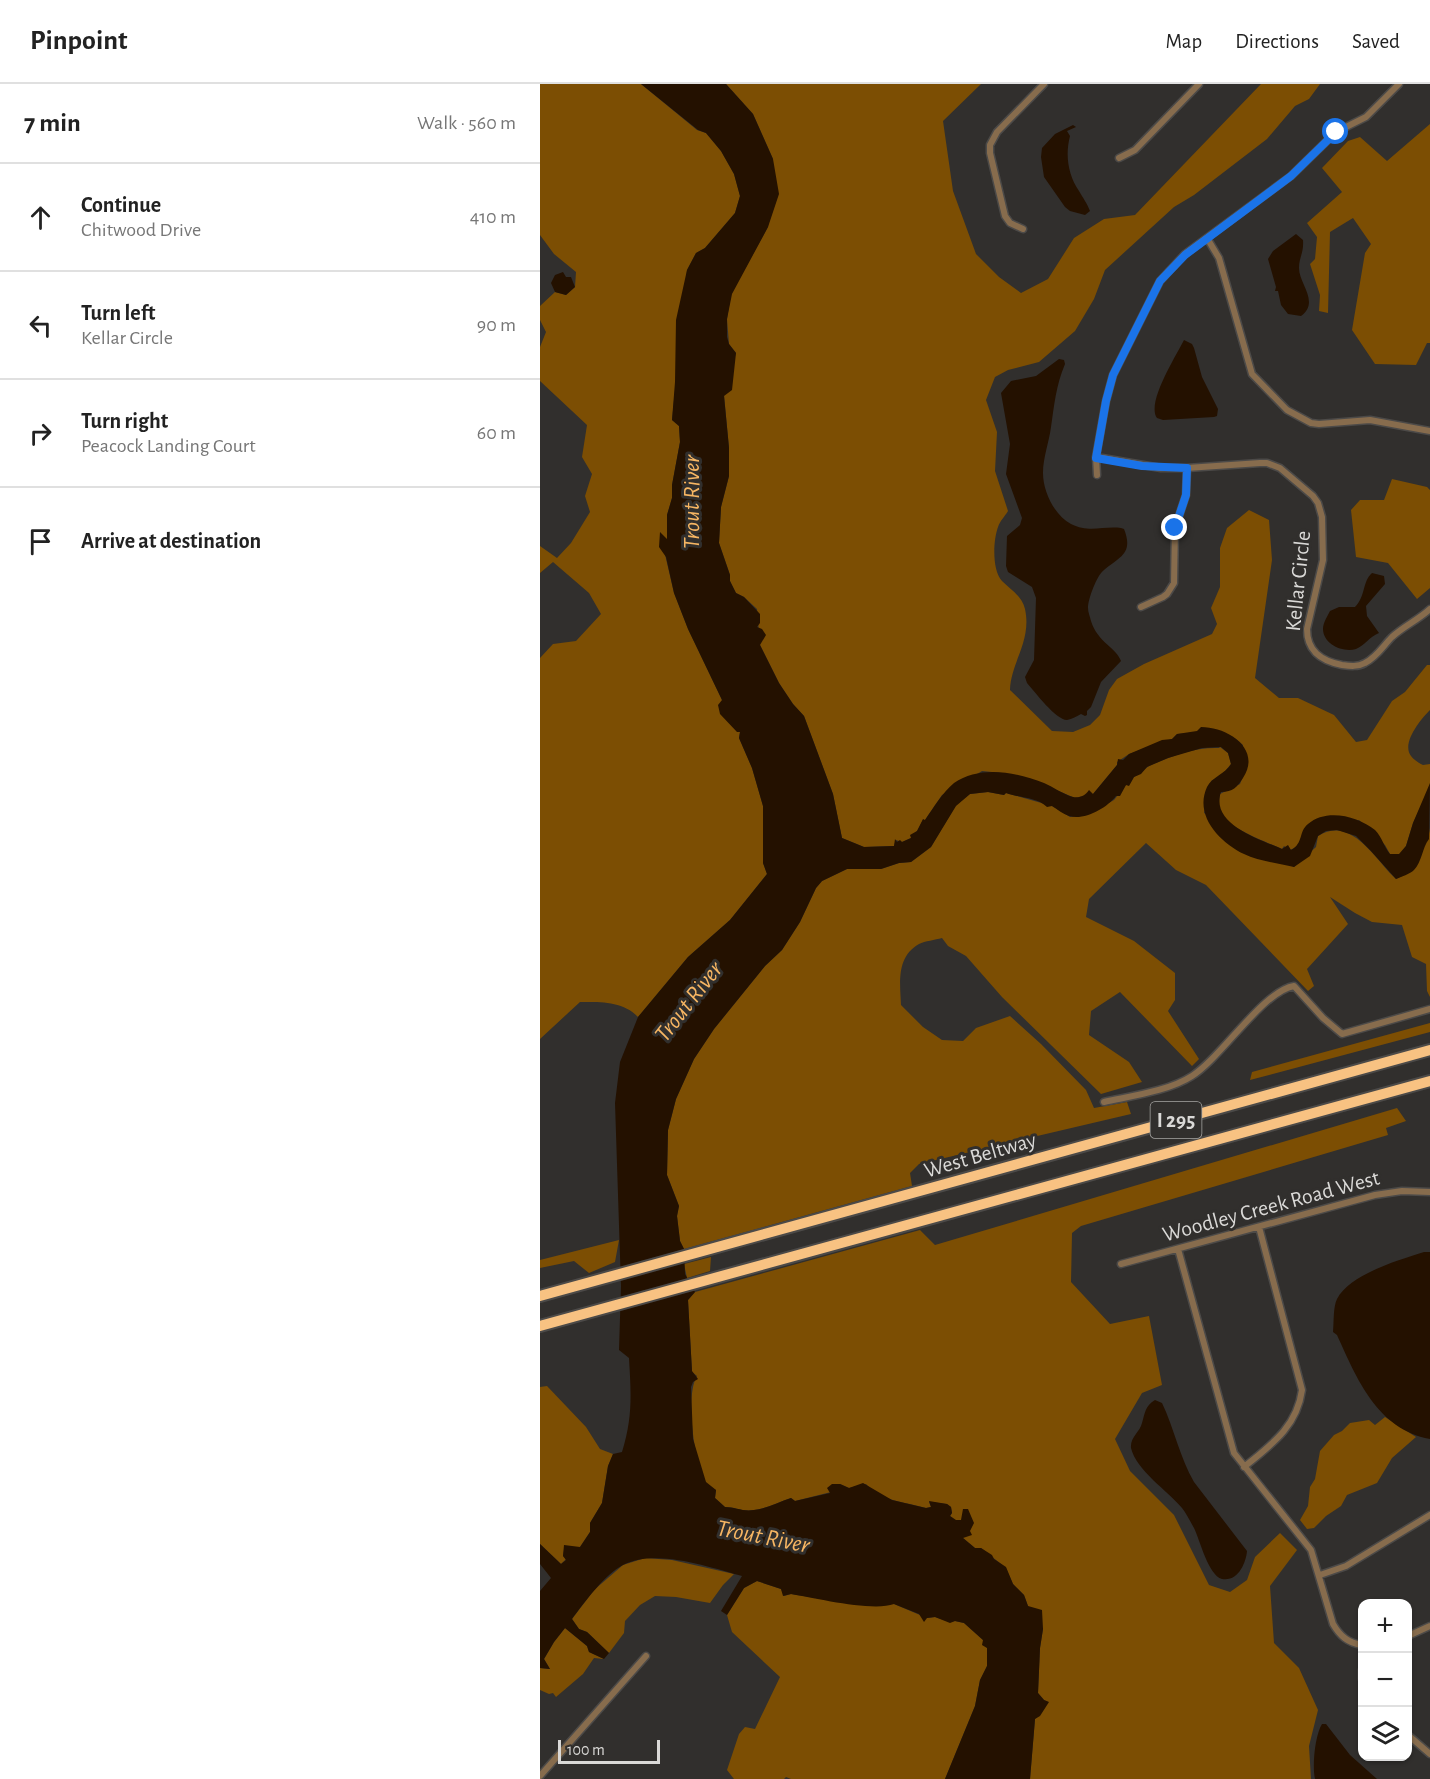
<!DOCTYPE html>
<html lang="en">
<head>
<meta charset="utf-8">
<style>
	:root { --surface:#fff; --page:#f2f2f2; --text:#222; --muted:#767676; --line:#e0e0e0 }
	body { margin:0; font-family:"Alegreya Sans",sans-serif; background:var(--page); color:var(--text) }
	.controls { position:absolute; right:18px; bottom:18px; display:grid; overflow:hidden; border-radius:12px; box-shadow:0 2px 4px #0004 }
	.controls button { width:54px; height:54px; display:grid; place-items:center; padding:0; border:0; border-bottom:2px solid var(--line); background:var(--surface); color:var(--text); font:30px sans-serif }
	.scale { position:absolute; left:18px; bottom:15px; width:102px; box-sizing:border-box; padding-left:6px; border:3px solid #dad9d7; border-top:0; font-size:16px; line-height:21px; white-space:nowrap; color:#dad9d7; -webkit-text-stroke:4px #312f2d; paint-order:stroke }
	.stop { position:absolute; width:18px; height:18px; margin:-14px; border:4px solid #1a73e8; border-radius:50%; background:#fff }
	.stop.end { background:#1a73e8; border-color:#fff; box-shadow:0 2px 6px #0008 }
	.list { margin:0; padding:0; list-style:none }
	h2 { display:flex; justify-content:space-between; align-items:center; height:78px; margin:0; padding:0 24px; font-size:26px }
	h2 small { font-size:20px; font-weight:400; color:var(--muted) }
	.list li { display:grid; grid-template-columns:39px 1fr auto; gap:18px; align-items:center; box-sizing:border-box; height:108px; padding:0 24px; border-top:2px solid var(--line) }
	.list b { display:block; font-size:22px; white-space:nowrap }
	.list p { margin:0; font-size:20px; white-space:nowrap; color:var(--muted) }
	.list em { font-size:20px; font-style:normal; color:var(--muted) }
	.icon { flex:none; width:33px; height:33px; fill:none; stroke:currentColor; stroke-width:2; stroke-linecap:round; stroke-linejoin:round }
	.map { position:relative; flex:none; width:890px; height:1695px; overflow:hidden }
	header { display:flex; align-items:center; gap:36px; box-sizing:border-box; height:84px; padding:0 30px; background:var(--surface); border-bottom:2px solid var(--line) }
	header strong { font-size:28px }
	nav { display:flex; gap:33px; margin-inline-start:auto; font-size:21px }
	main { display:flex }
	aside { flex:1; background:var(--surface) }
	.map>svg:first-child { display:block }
</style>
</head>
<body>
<header>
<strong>Pinpoint</strong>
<nav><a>Map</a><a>Directions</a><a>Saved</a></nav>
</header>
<main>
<aside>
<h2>7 min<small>Walk · 560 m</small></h2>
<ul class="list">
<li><svg class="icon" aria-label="ahead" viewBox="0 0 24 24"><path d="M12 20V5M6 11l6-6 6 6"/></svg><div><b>Continue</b><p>Chitwood Drive</p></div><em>410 m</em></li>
<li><svg class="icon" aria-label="left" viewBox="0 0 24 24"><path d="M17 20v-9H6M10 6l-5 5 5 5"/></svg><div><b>Turn left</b><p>Kellar Circle</p></div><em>90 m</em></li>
<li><svg class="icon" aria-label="right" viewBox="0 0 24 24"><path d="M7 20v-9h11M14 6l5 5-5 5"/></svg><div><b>Turn right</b><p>Peacock Landing Court</p></div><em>60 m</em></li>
<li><svg class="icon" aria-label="arrive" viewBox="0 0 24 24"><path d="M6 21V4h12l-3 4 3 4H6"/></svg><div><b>Arrive at destination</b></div></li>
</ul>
</aside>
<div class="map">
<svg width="890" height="1695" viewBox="0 0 890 1695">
	<rect width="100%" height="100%" fill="#312f2d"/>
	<path fill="#7c4e03" d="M0,0H101L157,46L166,49L181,67L194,90L200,112L195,129L165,164L156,169L147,186L132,336L139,342L140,358L132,401V414L127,431V456L120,449L134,509L148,545L182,616L200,648L199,654L212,684L223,722V779L227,790L190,836L148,873L98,933C83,917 60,918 40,918L0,955V574L13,560L36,557L61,530L49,509L13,478L0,489V462L17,474L31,459L50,428L45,412L52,390L42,373L47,341L0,297V263L6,248L0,236V222L15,208L26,211L35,203L36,188L14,170L0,151Z
		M186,0H441L403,37L413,107L436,170L459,193L481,209L508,195L534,154L564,135L595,131L721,0H780L769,15L755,22L727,55L654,111L634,123L565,186L554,215L535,247L499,278L468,286L455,293L446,316L457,348L455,387L468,427C465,432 460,437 458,443C453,457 452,486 462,497C471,506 482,512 485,525C492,557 471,578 470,606L512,647L533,648L550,641L560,631L569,606L577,595L604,580L672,550L677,540L671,524L680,503V464L687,444L709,426L729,436L732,476L715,594L739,614H758L794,631L816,658L827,656L852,617L865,608L887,581H890V626C881,635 861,659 871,672C874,676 879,679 883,681L890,680V702L873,739L866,762L859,771L850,770L845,761L819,736L761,754L758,762L750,766L744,762L742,765C727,758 687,744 681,729C678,723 679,716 680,710L700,700L703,692V661L696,655L678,647L637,650L632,655L589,670L577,678V681L553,710L535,714L491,695L462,689L442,687L402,711L385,736H383L377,747L371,754L362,758L356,756L354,762L324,763L302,754L293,710L264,632L253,620L239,599L220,561L217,525L204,513L196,509L190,497V491L179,459L181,423L189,392V364L184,311L196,269L189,260L187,235L191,210L228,143L233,75L213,30Z
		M890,40V259H887L876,281L835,280L812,246L825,169L831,160L813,134L790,148L788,229L779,227L780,211L770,180L775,175L777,153L767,139L802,108L782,84L808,57L820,53L847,77Z
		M852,395L887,403L890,406V504L877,515L848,479L816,473L811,426L820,416H844Z
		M680,663L688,669L691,680L681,692L671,697L664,729L754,783L776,763L778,752C812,731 835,776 856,795C880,784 874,784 883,762C886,755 889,754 890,744V913L887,907L886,880L872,873L862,841L832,838L815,829L790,813L808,840L767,885L774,902L768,907L666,801L636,786L606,759L549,815L546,833L594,857L635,889V916L628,927L659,975L652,982L580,908L551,927L549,951L589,978L602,998L561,1010L462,913L426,872L408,862L402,854C395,856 385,857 379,860C356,873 360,899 361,921L383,943L402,956L423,957L436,944L470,932L501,960L546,1006L554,1024L587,1018L591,1030L379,1080L370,1089L372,1102L144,1165L140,1157L137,1132L139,1122L127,1091L128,1046L136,1015L154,975L174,945L225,882L242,866L260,838L276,804L282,797L307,785H341L359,779L371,778L391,763L416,721L430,710L448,708L464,711L466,709L512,722L530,733L547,731L574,716L586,701H589L594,693C600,690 603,686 609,682C631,672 655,663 679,664Z
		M890,939V948L710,996L712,988Z
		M857,1024L866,1037L846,1044L848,1051L541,1142L532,1149L531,1198L570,1240L609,1232L622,1301L602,1309L575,1355L590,1387L634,1431L669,1501L690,1508L707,1496L715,1473L740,1449L757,1466L730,1502L734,1559L759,1584L778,1626L769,1662L771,1695H490L495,1635L508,1618L504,1616L498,1609L500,1564L503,1545L488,1522L484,1511L473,1500L466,1484L441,1464H435L423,1454L422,1436H415L410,1432L412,1429L411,1423L407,1420L389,1418L391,1423L386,1424C365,1418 341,1417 326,1400L309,1404L300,1400L291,1408L255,1417L251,1414C239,1418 226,1425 214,1426C203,1428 195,1423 185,1423L175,1414L176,1406C173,1404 167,1401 165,1397C154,1377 145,1311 157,1292L152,1288L148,1216L155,1208L380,1146L395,1161Z
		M79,1156L75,1178L49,1189L34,1177L0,1184V1176Z
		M171,1173L170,1187L147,1194L144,1180Z
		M7,1302L46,1343L60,1365L73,1370L68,1382L62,1419L50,1439V1448L40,1463L24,1466L23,1472L26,1475L21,1480L0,1460V1303Z
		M845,1333L876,1353L852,1374L837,1399L807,1411L801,1422L786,1432L774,1444L767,1445L760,1436L768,1422L770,1403L775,1395L780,1367L794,1351L802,1347L810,1339L829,1336L835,1341Z
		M105,1474L132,1476L194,1490L183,1501L170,1519L136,1513L115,1512L100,1521L85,1537L84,1549L69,1569L47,1548L39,1545L32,1535L54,1506L83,1481Z
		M217,1497L241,1505L244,1512L251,1510L313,1520H354L387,1534L395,1533L410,1538L415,1537L424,1539L443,1556L447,1564V1582L440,1596L435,1622L405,1695H251L246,1693L244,1695H194L187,1686L199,1650L205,1643L215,1645L240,1593L192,1548L187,1531L204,1504Z
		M25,1544L47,1562L49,1568L64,1575L54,1574L43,1590L16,1613L13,1609L9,1610L0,1606V1584L10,1585L4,1575L14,1558Z"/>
	<path fill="#241100" d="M101,0H186L213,30L233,75L239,110L228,143L192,210L187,235V253L189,260L196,269L192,306L184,312L189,364V392L181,423L179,459L190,491V497L196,509L204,513L220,530V539L217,543L222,545L226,551L220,561L239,599L253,620L264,632L293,710L302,754L324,763L354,762L355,755L357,758L360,756L362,758L371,754L370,751L377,747L383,735L385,736C394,723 402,709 414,699C440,681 476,688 504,699C514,703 522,710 533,713C540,714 545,712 549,706L553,710L577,681L578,675L583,676L589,670L622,656L632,655L637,650L657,647L661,643C688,643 722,665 703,694C697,703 693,708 681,708C670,740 719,755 742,765L748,761L751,766C764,759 758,748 768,740C786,724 818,732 835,746C842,753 844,763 850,770H859L866,762L873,739L890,699L889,755C882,764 882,778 874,786C870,790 861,793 856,795L830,766L816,752L797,746L786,747L778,752L770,772L754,783C738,779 718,777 704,770C679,758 654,731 667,703C672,693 685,690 691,680L688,669L681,663L662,664L628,674L607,683L601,690L594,693L589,702L586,701L580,712H576C567,724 544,737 529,732C523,730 517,725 512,722L507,723C497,713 479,714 466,709L464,711L448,708L430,710L416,722L391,763L371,778L359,779L341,785H307L282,797L276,804L260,838L242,866L225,882L174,945L154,975L136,1015L128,1046L127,1091L139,1122L137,1132L140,1157L144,1165L145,1190L155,1208L148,1216L152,1287L158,1295L153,1298L151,1303L153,1355L166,1398L176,1406L175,1414L185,1423C195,1423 203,1428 214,1426C226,1425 239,1418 251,1414L255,1417L290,1409L287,1404L292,1400H300L309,1404L323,1399L352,1416L386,1424L391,1423L389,1417L407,1420L411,1423L412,1429L410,1432L416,1436H421L423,1425H428L434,1439L430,1447L432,1451L423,1454L435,1464H441L452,1471L454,1475L466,1483L473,1500L484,1511L488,1522L502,1526L503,1545L500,1564L498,1609L504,1616L509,1618L500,1632L495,1635L490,1695H405L435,1622L440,1596L447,1582V1564L442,1561L443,1556L424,1539L415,1537L410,1539L395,1533L387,1534L384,1538L379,1530L354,1520C333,1528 275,1514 251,1510L243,1512L241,1505L217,1497L204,1504L187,1531L181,1527L202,1492C169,1483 116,1464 83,1481C65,1490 44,1519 32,1535L39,1545L47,1548L69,1569L64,1575L49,1568L47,1562L25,1544L14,1558L4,1575L10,1585L0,1584V1507L11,1494L0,1480V1460L21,1480L26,1476L23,1472L24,1461L40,1463L50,1448V1439L62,1419L68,1382L73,1370L82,1368C93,1333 91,1309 89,1274L79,1266L81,1202L75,1019L80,978L98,933L148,873L190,836L227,790L223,779V722L212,684L199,654L200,648H197L180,630L178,621L182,616L148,545L134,509L126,473L119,463L120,448L127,455V431L132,414V401L140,358L139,342L132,336L135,298L136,236L147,186L156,169L165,164L195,129L200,112L194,90L181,67L166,49L158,46Z
		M533,41L536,43L527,47L530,52C525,71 528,91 539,107C543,114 547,119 550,127L545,131L530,127L525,123L504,93L501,73L502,64L515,50Z
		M756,150L763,156C764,169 759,173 759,184C759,200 780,218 761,232L748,230L741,221L738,207H735L736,203L728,175L733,167Z
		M23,188L26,193H31L35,203L26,211L15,208L11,199L15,191Z
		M644,256L652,260L654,264L662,293L678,325L677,332L674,333L623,336L617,334C606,319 636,272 644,256Z
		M519,275L524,276L525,280C516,301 514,322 511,343C509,358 503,374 503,389C503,407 514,431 531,440C549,449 562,442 581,444L584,445C594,470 579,473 564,486C557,491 548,515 548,524C548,528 550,533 551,537C558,559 576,563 581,577L561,598L551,623L547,627V631L545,632L541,630C537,632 532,635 527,636C516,636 495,608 487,599L485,593L494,576L496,514L492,503L468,488L466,482L467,452L480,441L482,434L466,390L470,360L461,309L471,297L496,292Z
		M832,489L844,492L845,500L826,522L827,532L839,549C829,553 824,562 816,565C803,569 783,560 783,545C783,539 787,533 790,527L799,523H815C826,512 822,498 832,489Z
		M884,1168H890V1355C837,1345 817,1295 797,1251L793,1248C794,1238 793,1223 797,1215C810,1190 859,1176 884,1168Z
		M615,1316L622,1319C634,1344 640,1374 654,1398L707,1467C706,1479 698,1498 682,1495C668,1491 660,1456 654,1444C650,1437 646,1429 642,1424C628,1407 596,1386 591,1364C590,1353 600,1348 602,1339C605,1329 605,1322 615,1316Z
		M782,1640H786L810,1671L837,1695H775C772,1682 775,1651 782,1640Z"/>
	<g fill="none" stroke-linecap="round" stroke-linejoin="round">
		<g stroke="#4c4a48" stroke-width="9">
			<path id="street" d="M579,74L595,66L659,0
				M483,145L470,139L465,132L450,69V61L457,48L504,0
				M667,154L679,174L712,290L747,326L771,339L779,340L830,336L890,347
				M556,373L621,384H647L720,379H727L740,384L773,412L778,419L782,433L783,476L767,545C767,567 781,577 802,581C810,582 818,583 825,579C837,573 843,562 852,553C864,542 878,536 890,525
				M557,391L556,373L566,317L573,291L620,197L645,170L751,92L796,48L826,33L859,0
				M601,523L623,513L627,510L634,499L635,444L646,411L647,384
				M564,1018C591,1012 629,1007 652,992C681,974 723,907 754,902L783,934L802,950L890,925
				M638,1165L694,1369L771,1466L793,1540C800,1552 808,1559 822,1561
				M581,1180L835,1111L862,1107L890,1108
				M704,1383C731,1361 757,1343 762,1306L719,1143
				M780,1491L806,1482L890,1431
				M868,1552L890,1542
				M822,1586V1595
				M868,1651L890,1670
				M0,1692L106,1572"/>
		</g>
		<g stroke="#4c4a48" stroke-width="14">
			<path id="highway" d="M0,1212L890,966
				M0,1242L890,997"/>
		</g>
		<use href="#street" stroke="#876c4d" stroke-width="6"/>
		<use href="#highway" stroke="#f8c282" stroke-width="10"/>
	</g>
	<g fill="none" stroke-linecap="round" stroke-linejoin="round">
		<path stroke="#1a73e8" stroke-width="8" d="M635,444L646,411L647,384L602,382L556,374L566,317L573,291L620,197L645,171L751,92L796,48"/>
	</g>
	<g text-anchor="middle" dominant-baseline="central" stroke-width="6" stroke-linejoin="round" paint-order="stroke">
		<rect fill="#312f2d" stroke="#a7a6a4" stroke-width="1.5" x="610.5" y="1018" width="51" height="36" rx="4.5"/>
		<g font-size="21" font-weight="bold" fill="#dad9d7">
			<text x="636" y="1036">I 295</text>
		</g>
		<g font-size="22" fill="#dad9d7" stroke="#312f2d">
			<text transform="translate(758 497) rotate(-84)">Kellar Circle</text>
			<text transform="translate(440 1071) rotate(-16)">West Beltway</text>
			<text transform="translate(731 1122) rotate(-15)">Woodley Creek Road West</text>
		</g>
		<g font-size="24" font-style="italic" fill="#f7b663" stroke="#312f2d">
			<text transform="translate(152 418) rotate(-90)">Trout River</text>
			<text transform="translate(149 918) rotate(-52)">Trout River</text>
			<text transform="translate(223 1453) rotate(11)">Trout River</text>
		</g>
	</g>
</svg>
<div class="controls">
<button>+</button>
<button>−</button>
<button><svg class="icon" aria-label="layers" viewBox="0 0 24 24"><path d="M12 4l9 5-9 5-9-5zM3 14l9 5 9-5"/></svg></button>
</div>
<div class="scale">100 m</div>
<div class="stop" style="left:796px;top:48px"></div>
<div class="stop end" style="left:635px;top:444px"></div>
</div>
</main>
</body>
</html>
